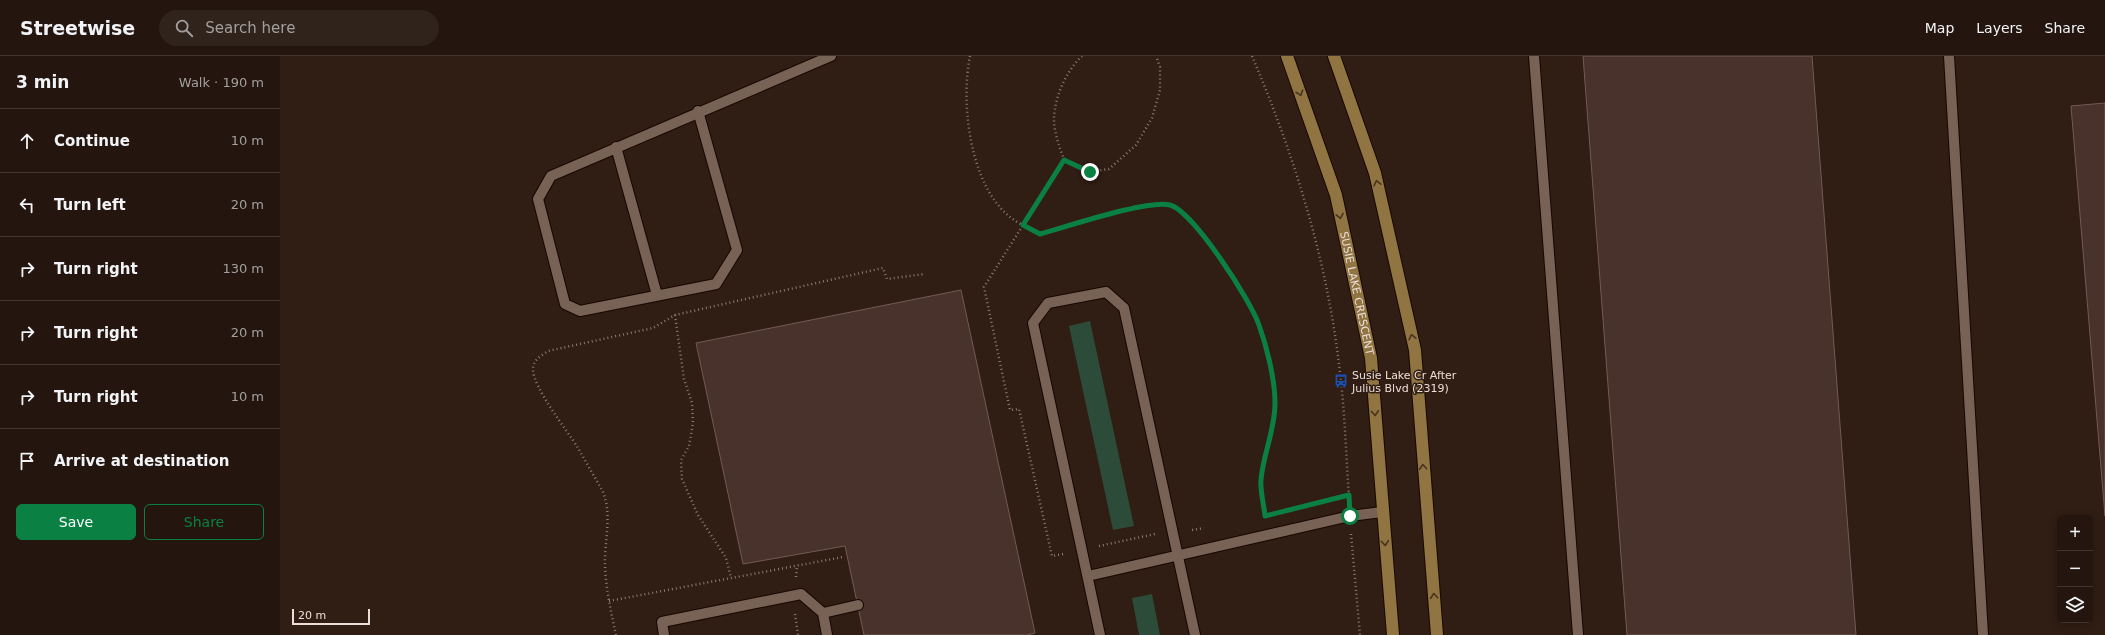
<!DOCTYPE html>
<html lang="en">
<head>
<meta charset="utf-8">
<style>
	:root { --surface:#24160e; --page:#30231c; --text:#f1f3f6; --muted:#a39f9e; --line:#41352e; --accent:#0b8043 }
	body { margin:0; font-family:"DejaVu Sans",sans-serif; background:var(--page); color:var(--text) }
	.controls { position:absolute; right:12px; bottom:12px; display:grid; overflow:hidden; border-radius:6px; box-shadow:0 2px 10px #0003 }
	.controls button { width:36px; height:36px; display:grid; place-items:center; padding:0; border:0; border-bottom:1px solid var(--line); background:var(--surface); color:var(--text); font:20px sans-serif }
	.scale { position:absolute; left:12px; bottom:10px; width:78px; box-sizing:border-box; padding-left:4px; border:2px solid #ebddd7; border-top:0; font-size:11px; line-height:14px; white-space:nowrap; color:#ebddd7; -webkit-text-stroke:3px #301d13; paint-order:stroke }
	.stop { position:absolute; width:12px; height:12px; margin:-9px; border:3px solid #0b8043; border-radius:50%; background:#fff }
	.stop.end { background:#0b8043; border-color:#fff; box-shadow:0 1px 4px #0008 }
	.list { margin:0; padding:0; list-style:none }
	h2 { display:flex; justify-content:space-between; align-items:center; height:52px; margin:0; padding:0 16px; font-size:17px }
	h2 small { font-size:13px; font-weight:400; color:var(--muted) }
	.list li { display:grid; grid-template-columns:26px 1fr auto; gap:12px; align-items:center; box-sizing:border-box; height:64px; padding:0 16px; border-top:1px solid var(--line) }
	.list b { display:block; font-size:15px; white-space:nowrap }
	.list em { font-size:13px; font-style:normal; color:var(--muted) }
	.actions { display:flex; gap:8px; padding:12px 16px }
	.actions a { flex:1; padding:9px 0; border:1px solid var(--accent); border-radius:6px; text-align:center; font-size:14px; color:var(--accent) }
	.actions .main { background:var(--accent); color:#fff }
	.icon { flex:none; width:22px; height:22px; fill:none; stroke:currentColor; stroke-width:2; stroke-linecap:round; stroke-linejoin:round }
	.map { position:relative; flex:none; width:1825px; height:579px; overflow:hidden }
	header { display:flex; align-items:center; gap:24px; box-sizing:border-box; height:56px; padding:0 20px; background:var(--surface); border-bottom:1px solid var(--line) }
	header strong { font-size:19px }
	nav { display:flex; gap:22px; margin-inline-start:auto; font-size:14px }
	.search { width:280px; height:36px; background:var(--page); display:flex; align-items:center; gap:10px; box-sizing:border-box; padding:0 14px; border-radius:22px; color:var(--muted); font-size:15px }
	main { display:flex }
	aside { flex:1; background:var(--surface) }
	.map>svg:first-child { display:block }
</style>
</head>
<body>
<header>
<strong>Streetwise</strong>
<div class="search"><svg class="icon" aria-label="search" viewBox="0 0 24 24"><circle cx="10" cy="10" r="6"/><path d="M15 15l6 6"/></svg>Search here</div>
<nav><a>Map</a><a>Layers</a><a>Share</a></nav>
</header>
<main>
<aside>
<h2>3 min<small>Walk · 190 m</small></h2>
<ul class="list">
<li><svg class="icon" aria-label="ahead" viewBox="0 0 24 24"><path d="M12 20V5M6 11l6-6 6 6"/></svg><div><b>Continue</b></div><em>10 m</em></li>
<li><svg class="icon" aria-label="left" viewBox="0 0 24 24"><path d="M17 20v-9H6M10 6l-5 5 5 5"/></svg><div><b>Turn left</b></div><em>20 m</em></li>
<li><svg class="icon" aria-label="right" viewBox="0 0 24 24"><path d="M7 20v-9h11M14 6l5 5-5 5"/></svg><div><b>Turn right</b></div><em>130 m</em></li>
<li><svg class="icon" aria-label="right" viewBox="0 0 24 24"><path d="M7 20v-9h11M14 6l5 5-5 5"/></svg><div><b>Turn right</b></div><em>20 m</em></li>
<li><svg class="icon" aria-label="right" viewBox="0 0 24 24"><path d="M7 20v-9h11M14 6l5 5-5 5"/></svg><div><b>Turn right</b></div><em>10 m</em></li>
<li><svg class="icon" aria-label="arrive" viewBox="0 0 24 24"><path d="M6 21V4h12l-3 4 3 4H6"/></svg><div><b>Arrive at destination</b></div></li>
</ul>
<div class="actions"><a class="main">Save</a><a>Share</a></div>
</aside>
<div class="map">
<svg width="1825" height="579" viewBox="0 0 1825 579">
	<rect width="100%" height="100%" fill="#301d13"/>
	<path fill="#2c4b38" d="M810,265L854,470L833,474L789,270Z
		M872,538L880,579H859L852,542Z"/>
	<path fill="#49322b" stroke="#735a53" d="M1303,0H1532L1576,579H1347Z
		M1825,47V460L1791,50Z
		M681,234L755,577L747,579H584L565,490L463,508L416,287Z"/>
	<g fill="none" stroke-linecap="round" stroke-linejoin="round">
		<g stroke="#170701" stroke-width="12">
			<path id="lane" d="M1254,0L1298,579
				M1669,0L1703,579
				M418,55L457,194L436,228L300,255L285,248L258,143L271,120L551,0
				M336,91L377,239
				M808,520L1070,460L1102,456
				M543,557L578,549
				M384,579L382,566L521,538L543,557L547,579
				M820,579L753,267L768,247L826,236L844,252L915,579"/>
		</g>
		<g stroke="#170701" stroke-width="14">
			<g id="secondary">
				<path id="s1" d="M1007,0L1056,139L1091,302L1113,579"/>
				<path d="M1054,0L1095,117L1135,294L1157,579"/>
			</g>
		</g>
		<path stroke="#8b7b73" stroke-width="2.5" stroke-dasharray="1 3" stroke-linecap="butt" d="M690,0C681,44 689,117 720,151C730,164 746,171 760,178C786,171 868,143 890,149C914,155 971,245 979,269C987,291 995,324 995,346C995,374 983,398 981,424C980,435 984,449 985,460
			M802,0C786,15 774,42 774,64C774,77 780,92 784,104L810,116L829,113L856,89L872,62L880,34V11L876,0
			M972,0C1015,101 1048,207 1060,317C1065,358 1066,400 1069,441
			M395,259L404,323L412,347L413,367L409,390L401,404L402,423L418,459L446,502L451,522
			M912,474L924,472
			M1071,478L1080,579
			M819,490L875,478
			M783,498L772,500L739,353L730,354L704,231L784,104
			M516,521L517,510
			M329,545L563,501
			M515,558L518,579
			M336,579C331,556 326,533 325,510C324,487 333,456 322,434C314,420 306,406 298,392C287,374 253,332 253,313C253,304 261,300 268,295L373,272L395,259L603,212L607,223L645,218"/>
		<use href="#lane" stroke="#786155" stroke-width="10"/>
		<use href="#secondary" stroke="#907543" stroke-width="12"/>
	</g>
	<defs><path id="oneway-chevron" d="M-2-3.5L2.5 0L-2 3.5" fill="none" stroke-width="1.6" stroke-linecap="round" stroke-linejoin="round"/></defs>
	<g stroke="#48331f">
		<use href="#oneway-chevron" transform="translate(1020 37) rotate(71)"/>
		<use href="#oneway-chevron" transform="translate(1097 127) rotate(-103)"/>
		<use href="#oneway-chevron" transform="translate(1060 160) rotate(78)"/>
		<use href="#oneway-chevron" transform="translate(1132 281) rotate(-103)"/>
		<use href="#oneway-chevron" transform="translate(1095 357) rotate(86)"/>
		<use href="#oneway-chevron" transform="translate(1143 411) rotate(-94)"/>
		<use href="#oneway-chevron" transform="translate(1105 487) rotate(85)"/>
		<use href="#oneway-chevron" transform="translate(1154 540) rotate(-95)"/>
	</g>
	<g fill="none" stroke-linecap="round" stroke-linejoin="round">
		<path stroke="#0b8043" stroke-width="5" d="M810,116L784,104L743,169L760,178C786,171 869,143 890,149C913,155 971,245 979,269C987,291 995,324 995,347C995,375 983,398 981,424C980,435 984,449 985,460L1069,439L1070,460"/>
	</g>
	<defs>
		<g id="bus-bare" transform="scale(1.08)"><path d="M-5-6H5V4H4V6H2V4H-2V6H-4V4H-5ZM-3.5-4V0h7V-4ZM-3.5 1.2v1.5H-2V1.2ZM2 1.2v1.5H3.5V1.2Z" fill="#1a4fb4" stroke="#301d13" stroke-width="2.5" paint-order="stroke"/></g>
	</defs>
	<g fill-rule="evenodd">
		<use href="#bus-bare" x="1061" y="325"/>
	</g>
	<g text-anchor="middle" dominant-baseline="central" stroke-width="3" stroke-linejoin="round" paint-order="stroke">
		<g font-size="11" fill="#ebddd7" stroke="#301d13">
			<text stroke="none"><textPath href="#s1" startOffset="248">SUSIE LAKE CRESCENT</textPath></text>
		</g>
		<g font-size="11" fill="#ebddd7" stroke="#301d13" text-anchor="start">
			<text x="1072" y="319">Susie Lake Cr After<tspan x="1072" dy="13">Julius Blvd (2319)</tspan></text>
		</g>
	</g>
</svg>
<div class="controls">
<button>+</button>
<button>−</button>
<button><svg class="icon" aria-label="layers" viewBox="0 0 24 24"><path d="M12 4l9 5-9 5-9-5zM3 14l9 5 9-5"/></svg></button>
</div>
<div class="scale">20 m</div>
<div class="stop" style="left:1070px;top:460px"></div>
<div class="stop end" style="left:810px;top:116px"></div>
</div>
</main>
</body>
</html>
